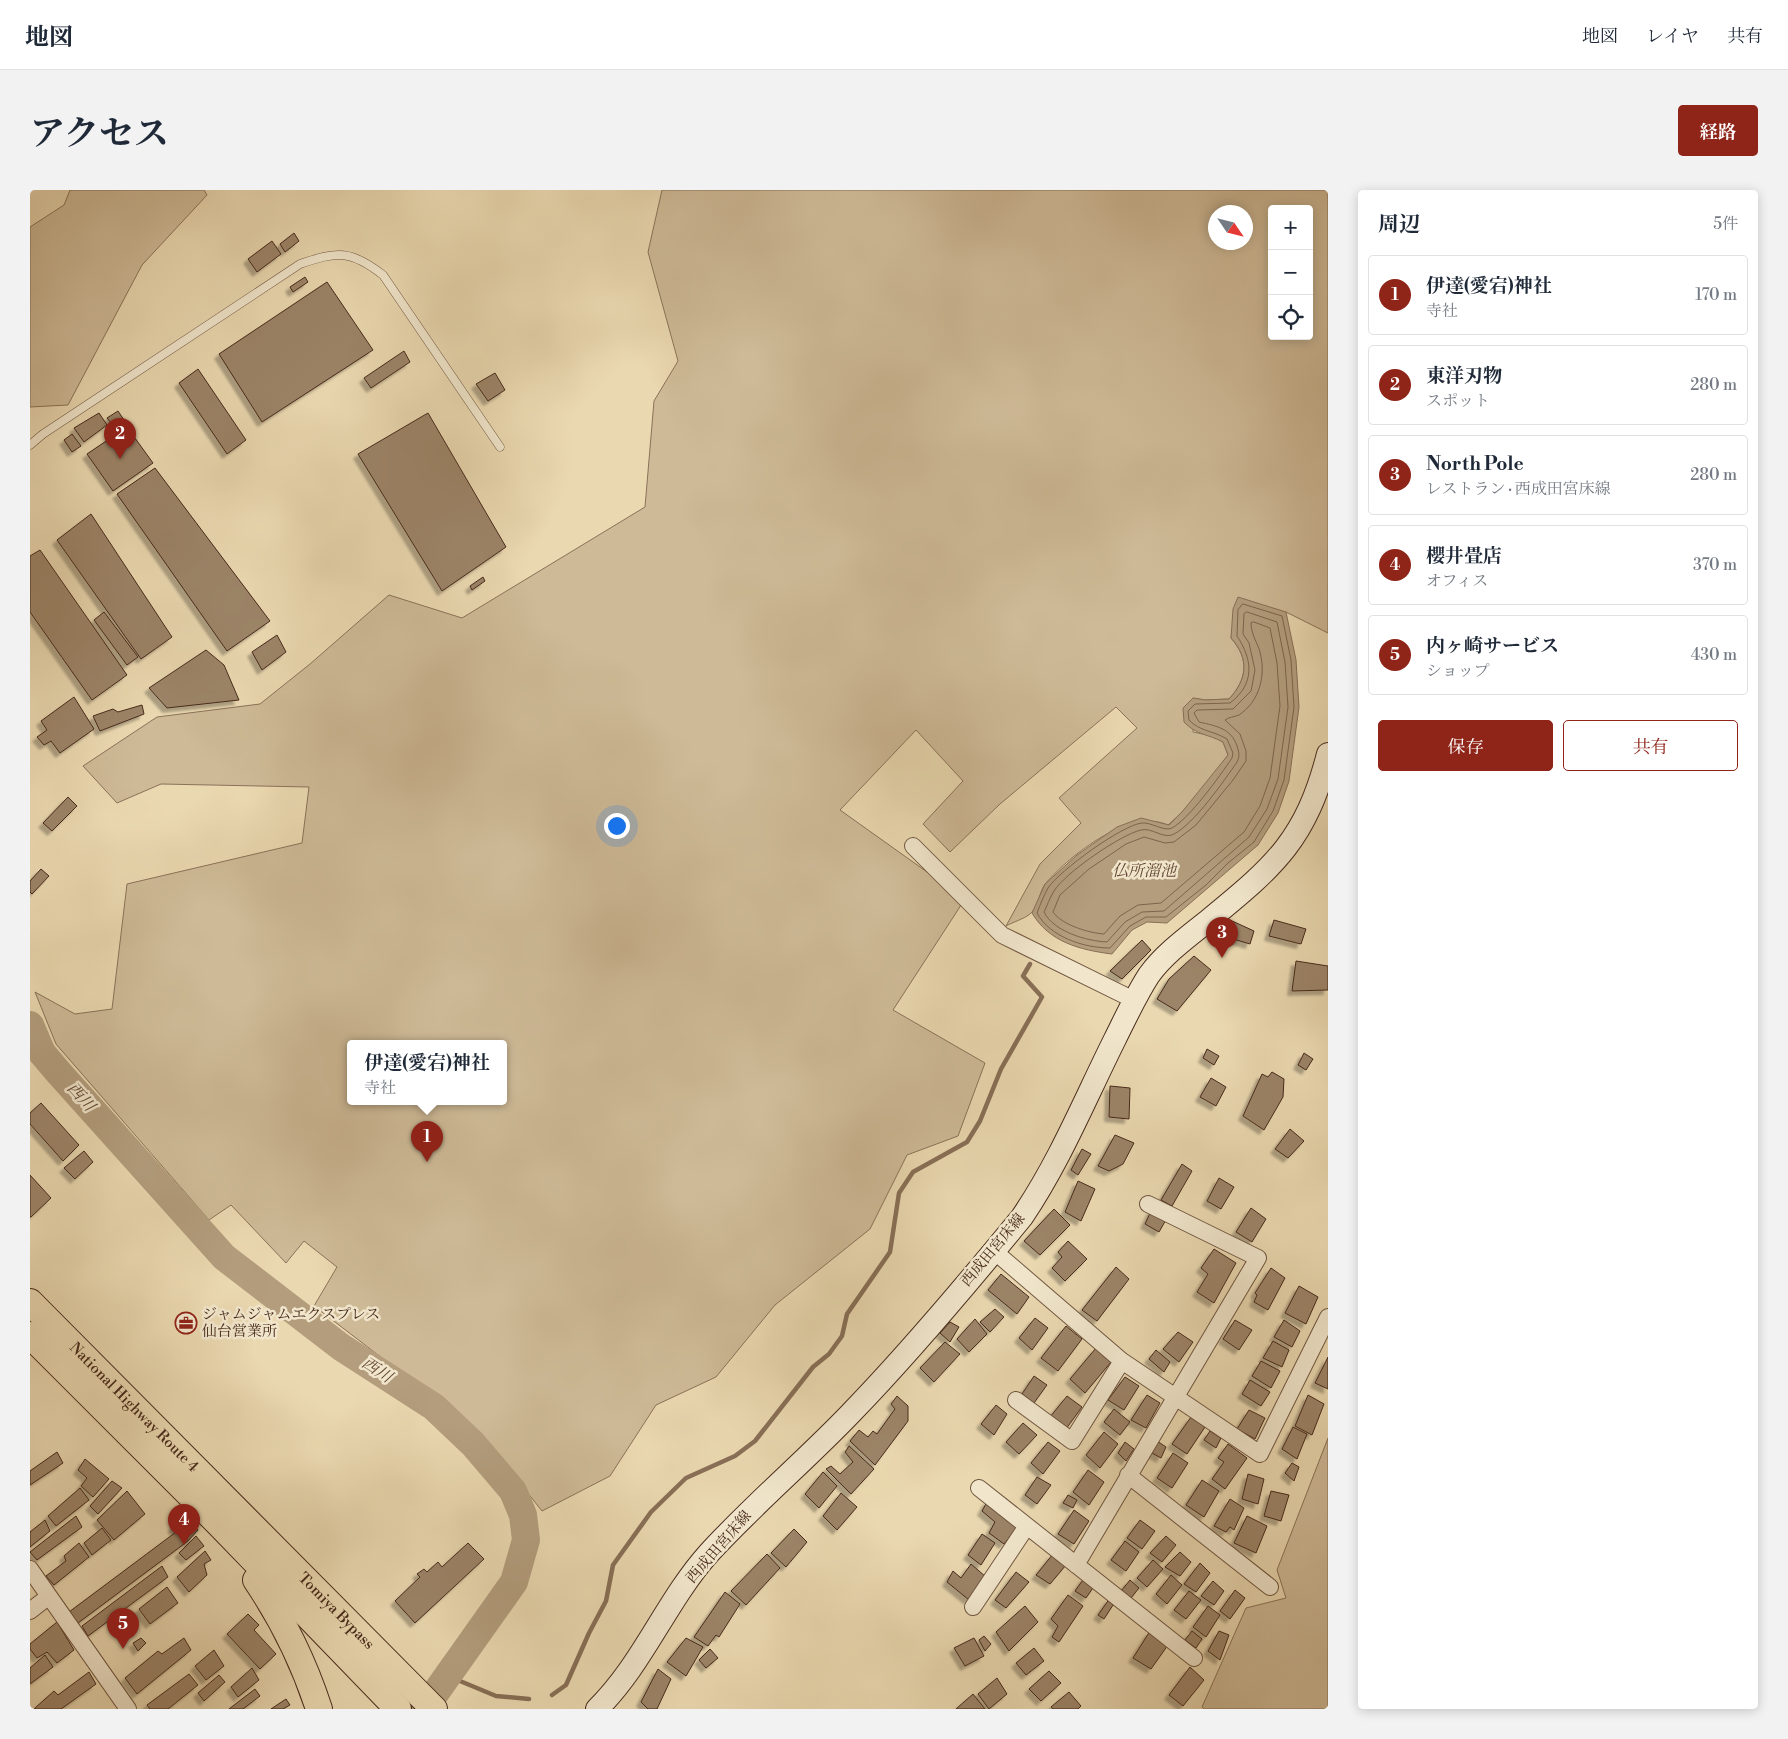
<!DOCTYPE html>
<html lang="ja">
<head>
<meta charset="utf-8">
<style>
	:root { --surface:#fff; --page:#f2f2f3; --text:#1f2937; --muted:#747a83; --line:#e0e1e3; --accent:#8f2418 }
	body { margin:0; font-family:"Libre Bodoni","Noto Serif JP",serif; background:var(--page); color:var(--text) }
	.controls { position:absolute; right:15px; top:15px; display:grid; overflow:hidden; border-radius:5px; box-shadow:0 2px 12px #0003 }
	.controls button { width:45px; height:45px; display:grid; place-items:center; padding:0; border:0; border-bottom:1px solid var(--line); background:var(--surface); color:var(--text); font:25px sans-serif }
	.compass { position:absolute; left:1178px; top:15px; width:45px; height:45px; border-radius:50%; background:var(--surface); box-shadow:0 2px 12px #0003; rotate:125deg }
	.you { position:absolute; left:586px; top:635px; width:18px; height:18px; margin:-12px; border:4px solid #fff; border-radius:50%; background:#1a73e8; box-shadow:0 0 0 8px #1a73e833 }
	.badge { display:grid; place-items:center; width:32px; height:32px; border-radius:50%; background:var(--accent); color:#fff; font-size:16px; font-weight:700 }
	.pin { position:absolute; translate:-50% -41px; filter:drop-shadow(0 1px 2px #0008) }
	.pin::after { content:''; position:absolute; top:26px; width:18px; height:15px; background:inherit; clip-path:polygon(0 0,100% 0,50% 100%) }
	.popup { position:absolute; left:317px; top:850px; width:160px; height:65px; box-sizing:border-box; display:grid; place-content:center; border-radius:5px; background:var(--surface); filter:drop-shadow(0 1px 4px #0005); font-size:16px; white-space:nowrap; color:var(--muted) }
	.popup b { font-size:19px; color:var(--text) }
	.popup::after { content:''; position:absolute; left:50%; top:100%; margin-left:-10px; border:10px solid transparent; border-top-color:var(--surface) }
	.list { margin:0; padding:0; list-style:none }
	h2 { display:flex; justify-content:space-between; align-items:center; height:65px; margin:0; padding:0 20px; font-size:21px }
	h2 small { font-size:16px; font-weight:400; color:var(--muted) }
	.list li { display:grid; grid-template-columns:32px 1fr auto; gap:15px; align-items:center; box-sizing:border-box; height:80px; margin:0 10px 10px; padding:0 10px; border:1px solid var(--line); border-radius:5px }
	.list b { display:block; font-size:19px; white-space:nowrap }
	.list p { margin:0; font-size:16px; white-space:nowrap; color:var(--muted) }
	.list em { font-size:16px; font-style:normal; color:var(--muted) }
	.actions { display:flex; gap:10px; padding:15px 20px }
	.actions a { flex:1; padding:11px 0; border:1px solid var(--accent); border-radius:5px; text-align:center; font-size:18px; color:var(--accent) }
	.actions .main { background:var(--accent); color:#fff }
	.icon { flex:none; width:28px; height:28px; fill:none; stroke:currentColor; stroke-width:2; stroke-linecap:round; stroke-linejoin:round }
	.map { position:relative; flex:none; width:1298px; height:1519px; overflow:hidden; border-radius:5px }
	header { display:flex; align-items:center; gap:30px; box-sizing:border-box; height:70px; padding:0 25px; background:var(--surface); border-bottom:1px solid var(--line) }
	header strong { font-size:24px }
	nav { display:flex; gap:28px; margin-inline-start:auto; font-size:18px }
	.intro { display:flex; align-items:center; justify-content:space-between; box-sizing:border-box; height:120px; padding:0 30px }
	h1 { margin:0; font-size:35px }
	.button { padding:12px 22px; border-radius:5px; background:var(--accent); color:#fff; font-size:18px; font-weight:700 }
	main { display:flex; gap:30px; padding:0 30px }
	aside { flex:1; background:var(--surface); border-radius:5px; box-shadow:0 2px 12px #0003 }
	.map>svg:first-child { display:block }
</style>
</head>
<body>
<header>
<strong>地図</strong>
<nav><a>地図</a><a>レイヤ</a><a>共有</a></nav>
</header>
<div class="intro"><h1>アクセス</h1><a class="button">経路</a></div>
<main>
<div class="map">
<svg width="1298" height="1519" viewBox="0 0 1298 1519">
	<defs>
		<filter id="shadow"><feDropShadow dx="-4.5" dy="4.5" stdDeviation="1" flood-color="#0004"/></filter>
	</defs>
	<rect width="100%" height="100%" fill="#ead8b0"/>
	<filter id="stains"><feTurbulence type="fractalNoise" baseFrequency=".004" numOctaves="4"/><feColorMatrix values="0 0 0 0 .2 0 0 0 0 .09 0 0 0 0 .02 0 0 0 .5 -.17"/></filter>
	<radialGradient id="worn" r=".72"><stop offset=".6" stop-color="#630" stop-opacity="0"/><stop offset="1" stop-color="#630" stop-opacity=".3"/></radialGradient>
	<path fill="#ceba97" stroke="#8a7259" fill-rule="evenodd" d="M40,0H174L177,5L112,75L38,215L0,217V37L34,15Z
		M632,0H1298V443L1256,422L1203,436L1201,448C1220,470 1217,489 1199,509L1175,510L1163,508V542L1182,546L1193,552L1198,565C1181,590 1161,615 1138,635C1100,618 1041,664 1016,693C1009,701 1009,717 1000,724C994,729 983,732 976,736L1010,674L1051,633L1029,608L1107,538L1086,517L970,614L920,662L893,634L933,591L886,540L810,620L935,709L863,820L955,873L928,946L877,965L840,1039L745,1115L686,1187L626,1215L580,1286L512,1321L449,1242L284,1116L307,1077L274,1051L256,1073L201,1015L179,1030L26,854L5,802L45,824L82,819L97,694L272,653L279,597L131,594L87,613L53,576L127,527L230,514L280,474L359,405L432,428L615,317L624,211L648,171L618,62ZM1242,19H1279V146H1242ZM1186,22H1216V52H1186ZM321,853H473V911H321Z
		M1298,1248V1519H1174L1172,1517L1216,1418L1256,1408L1247,1380Z"/>
	<path fill="#b39d7d" stroke="#886f56" d="M1208,407L1256,422L1266,470L1269,517L1259,591L1248,623L1228,655L1137,733L1117,732L1102,740L1082,764C1050,760 1019,752 1002,723L1015,694L1047,665L1087,637L1111,628L1139,635L1152,622L1198,565L1193,552C1178,544 1166,545 1154,532L1153,518L1163,508L1175,510L1199,509C1217,490 1220,469 1201,448L1203,419Z"/>
	<g fill="none" stroke-linecap="round" stroke-linejoin="round">
		<path stroke="#7d644c" stroke-width="1" d="M1213,414L1252,426L1261,470L1264,517L1254,590L1243,621L1224,652L1198,673L1176,695L1136,727H1116L1100,736L1080,758C1054,758 1020,747 1007,723C1010,715 1014,705 1018,698C1029,681 1092,635 1112,633C1121,632 1135,642 1142,638C1159,629 1190,586 1202,568L1203,563L1197,549C1184,541 1169,541 1159,530L1158,521L1165,514L1200,513C1225,494 1223,470 1207,446L1208,420Z
			M1217,422L1247,432L1255,472L1258,517L1248,589L1237,619L1219,647L1134,721L1112,722L1095,732L1077,752C1057,751 1024,742 1014,722C1017,716 1020,707 1024,701C1035,683 1090,645 1111,640C1122,637 1134,650 1144,644C1164,634 1194,591 1207,572C1210,566 1209,562 1207,556C1201,538 1186,536 1169,532L1164,523L1167,520L1203,519L1221,501L1225,480L1219,453L1213,444L1214,424Z
			M1224,432L1240,438L1247,473L1250,516L1240,588L1230,616L1214,642L1131,713L1108,715L1090,726L1074,744C1059,743 1032,735 1023,722L1030,705L1059,679L1096,654L1114,647L1135,653L1144,652L1166,635L1203,590L1216,571V561L1210,544L1195,530C1199,527 1204,527 1209,525C1230,511 1236,485 1230,462C1227,452 1221,444 1221,433Z"/>
		<path stroke="#886f56" stroke-width="4.5" d="M418,1486L466,1506L499,1509
			M522,1505L536,1495L559,1443L576,1411L583,1375L621,1322L656,1288L705,1266L725,1251L783,1177L799,1164L812,1146L817,1124L860,1062L869,1003L883,982L937,952L950,931L971,879L1012,807L993,786L1000,774"/>
		<path stroke="#b39d7d" stroke-width="28" d="M0,835L12,863L29,883L194,1067L311,1157L404,1217L443,1254L483,1301L493,1325L496,1350L484,1392L394,1519"/>
	</g>
	<path fill="#9c8468" stroke="#472a1b" filter="url(#shadow)" d="M264,43L269,51L255,62L250,54Z
		M242,51L251,64L227,82L218,69Z
		M275,87L278,92L263,102L260,97Z
		M297,92L343,160L232,232L189,164Z
		M374,161L380,172L341,198L334,188Z
		M168,179L216,250L197,264L149,193Z
		M465,183L475,200L458,211L446,194Z
		M88,221L96,233L87,240L77,228Z
		M69,223L77,235L54,252L44,238Z
		M398,223L476,357L412,401L328,264Z
		M97,237L123,273L83,301L57,264Z
		M42,244L51,256L42,262L34,250Z
		M125,278L240,431L197,461L87,304Z
		M61,324L142,447L111,469L27,350Z
		M10,360L97,485L62,510L0,422V366Z
		M453,387L455,391L442,400L440,396Z
		M74,422L108,467L97,475L64,430Z
		M247,445L256,462L232,480L222,462Z
		M176,460L194,475L209,510L137,518L119,498Z
		M44,507L64,539L30,563L21,551L14,555L7,547L17,540L11,531Z
		M112,515L114,524L70,541L63,526L83,519L88,522Z
		M38,607L47,616L22,641L13,633Z
		M11,679L19,686L2,704L0,702V691Z
		M1200,730L1224,741L1220,754L1193,746Z
		M1244,730L1276,739L1271,754L1239,746Z
		M1112,750L1121,760L1092,789L1080,781Z
		M1164,766L1181,780L1147,821L1127,809L1139,789Z
		M1266,771L1298,776V800L1262,801Z
		M1177,859L1189,866L1184,875L1173,868Z
		M1274,863L1283,869L1276,880L1268,875Z
		M1242,882L1254,889L1253,907L1234,940L1213,926L1232,884L1238,887Z
		M1181,888L1196,897L1186,916L1170,907Z
		M1080,896L1100,898L1099,929L1079,927Z
		M11,913L49,955L33,971L0,934V923Z
		M1260,939L1274,951L1258,968L1245,959Z
		M1085,945L1104,953L1093,974L1079,981L1068,976Z
		M1052,959L1061,964L1048,985L1041,980Z
		M54,961L63,972L45,989L34,978Z
		M1152,974L1162,981L1142,1016L1131,1010Z
		M0,985L21,1008L1,1027H0Z
		M1189,988L1204,997L1191,1019L1177,1011Z
		M1048,991L1065,999L1051,1031L1035,1022Z
		M1221,1018L1236,1029L1222,1052L1206,1042Z
		M1024,1019L1040,1035L1010,1065L994,1051Z
		M1122,1019L1137,1028L1129,1042L1115,1034Z
		M1038,1051L1057,1069L1035,1091L1022,1078L1032,1067L1028,1062Z
		M1184,1059L1206,1073L1184,1113L1167,1102L1178,1084L1171,1078Z
		M1086,1077L1099,1089L1067,1131L1052,1120Z
		M1241,1078L1255,1088L1238,1120L1224,1112L1227,1105L1225,1103Z
		M971,1084L999,1107L987,1124L958,1100Z
		M1269,1096L1288,1107L1276,1134L1255,1123Z
		M965,1119L974,1127L960,1142L950,1132Z
		M1005,1128L1018,1138L1002,1160L989,1148Z
		M945,1129L957,1144L939,1162L927,1149Z
		M1205,1130L1222,1140L1209,1160L1193,1149Z
		M1254,1130L1270,1141L1262,1157L1244,1147Z
		M920,1132L929,1137L920,1152L910,1143Z
		M1036,1136L1052,1149L1028,1181L1011,1168Z
		M1148,1142L1163,1152L1149,1172L1133,1159Z
		M1243,1151L1259,1160L1252,1177L1233,1168Z
		M915,1152L930,1164L904,1192L890,1178Z
		M1066,1158L1082,1171L1055,1203L1040,1189Z
		M1126,1160L1140,1172L1134,1182L1119,1169Z
		M1298,1167V1199L1285,1193Z
		M1231,1171L1250,1181L1241,1198L1222,1186Z
		M1004,1186L1017,1195L1004,1213L992,1204Z
		M1095,1187L1109,1196L1094,1220L1078,1210Z
		M1220,1190L1240,1202L1231,1216L1212,1204Z
		M1117,1205L1130,1213L1116,1238L1101,1230Z
		M1278,1205L1294,1214L1282,1245L1265,1236Z
		M867,1206L878,1216V1231L845,1275L820,1251L829,1240L838,1247L843,1241L847,1244L865,1219L861,1214Z
		M1037,1206L1052,1217L1036,1239L1020,1227Z
		M966,1215L977,1224L964,1245L951,1234Z
		M1084,1219L1100,1232L1090,1245L1074,1232Z
		M1219,1220L1235,1228L1225,1249L1207,1239Z
		M1161,1227L1175,1237L1157,1264L1142,1254Z
		M993,1233L1007,1245L989,1264L976,1252Z
		M1263,1237L1277,1244L1267,1269L1252,1259Z
		M1180,1241L1191,1248L1186,1258L1174,1250Z
		M1074,1242L1088,1254L1070,1278L1056,1265Z
		M1127,1251L1136,1257L1131,1268L1120,1262Z
		M1018,1252L1030,1261L1013,1284L1001,1273Z
		M1095,1252L1104,1259L1096,1271L1088,1263Z
		M1198,1254L1217,1268L1195,1299L1182,1289L1194,1272L1188,1268Z
		M819,1256L844,1279L821,1304L796,1279L801,1276L810,1284L823,1272L815,1262Z
		M27,1262L33,1273L0,1295V1281Z
		M1143,1263L1158,1273L1142,1298L1127,1288Z
		M55,1269L79,1289L63,1307L51,1296L57,1288L48,1280Z
		M1262,1273L1269,1277L1264,1291L1255,1283Z
		M1058,1280L1074,1292L1059,1315L1043,1302Z
		M793,1282L807,1296L789,1318L775,1304Z
		M1218,1284L1234,1289L1228,1314L1212,1309Z
		M1007,1287L1021,1295L1007,1314L995,1305Z
		M1172,1290L1189,1301L1174,1327L1156,1315Z
		M82,1291L92,1298L68,1324L60,1316Z
		M50,1298L59,1310L26,1336L18,1326Z
		M97,1301L115,1324L84,1350L67,1330Z
		M1241,1301L1259,1305L1251,1331L1234,1326Z
		M811,1303L827,1317L807,1340L793,1326Z
		M1038,1305L1047,1310L1043,1318L1033,1313Z
		M1200,1309L1214,1318L1204,1340L1200,1337L1196,1342L1184,1336Z
		M958,1310L989,1336L974,1354L959,1343L965,1332L952,1321Z
		M1044,1320L1059,1331L1044,1354L1028,1344Z
		M154,1324L168,1340L158,1351L48,1433L39,1422L146,1342L142,1338Z
		M46,1326L52,1337L7,1370L0,1362Z
		M1217,1326L1237,1336L1226,1363L1204,1353Z
		M15,1330L20,1341L0,1357V1342Z
		M1110,1330L1125,1341L1112,1359L1097,1348Z
		M72,1338L81,1350L62,1365L54,1353Z
		M764,1339L777,1352L756,1377L741,1363Z
		M952,1344L965,1353L951,1375L938,1365Z
		M166,1346L174,1356L156,1370L149,1363Z
		M1136,1346L1146,1355L1132,1372L1120,1363Z
		M1095,1351L1109,1362L1096,1381L1081,1370Z
		M49,1353L59,1367L24,1395L16,1386L36,1371L34,1366Z
		M438,1353L454,1369L385,1433L365,1411L390,1387L387,1384L394,1379L397,1382L408,1372L412,1377Z
		M175,1361L181,1370L174,1374L177,1385L159,1402L147,1387Z
		M1150,1362L1161,1372L1150,1386L1135,1377Z
		M737,1364L750,1378L716,1415L701,1401Z
		M1023,1364L1036,1375L1020,1394L1006,1385Z
		M1123,1370L1133,1379L1117,1397L1107,1388Z
		M1170,1373L1180,1383L1166,1402L1154,1394Z
		M941,1374L956,1387L939,1410L917,1392L923,1381L931,1388Z
		M132,1376L138,1387L58,1446L52,1436Z
		M986,1382L999,1392L976,1418L965,1410Z
		M1141,1385L1152,1395L1137,1414L1126,1404Z
		M1055,1387L1065,1395L1056,1408L1045,1401Z
		M1100,1390L1109,1398L1101,1408L1091,1401Z
		M1183,1391L1194,1401L1184,1415L1171,1406Z
		M137,1397L148,1413L120,1434L109,1419Z
		M1205,1400L1215,1408L1200,1429L1190,1421Z
		M1159,1401L1171,1410L1156,1429L1144,1420Z
		M695,1402L710,1414L689,1447L686,1445L678,1456L664,1447Z
		M1038,1405L1053,1416L1029,1452L1022,1447L1028,1436L1021,1429Z
		M1080,1408L1085,1412L1074,1429L1068,1425Z
		M995,1416L1008,1432L979,1461L966,1442Z
		M1178,1416L1190,1425L1176,1447L1163,1437Z
		M218,1424L229,1435L224,1440L246,1464L230,1479L197,1444Z
		M27,1432L44,1460L27,1473L17,1462L7,1468L0,1459V1454Z
		M1120,1441L1138,1455L1121,1479L1103,1468Z
		M1162,1441L1172,1449L1166,1458L1155,1450Z
		M1189,1441L1199,1445L1190,1470L1178,1461Z
		M954,1446L961,1454L955,1461L949,1450Z
		M111,1448L116,1453L108,1461L103,1453Z
		M154,1448L161,1460L107,1504L95,1488L128,1461L132,1464Z
		M656,1448L673,1457L656,1486L637,1472Z
		M944,1448L954,1466L935,1476L924,1458Z
		M1004,1458L1014,1471L996,1485L986,1473Z
		M680,1459L688,1468L676,1478L669,1470Z
		M184,1460L194,1476L176,1490L165,1476Z
		M15,1465L23,1477L0,1494V1478Z
		M1160,1477L1174,1490L1153,1516L1139,1505Z
		M222,1478L229,1490L208,1507L201,1497Z
		M628,1479L641,1489L627,1519H618L611,1512Z
		M1019,1481L1031,1493L1011,1511L999,1499Z
		M59,1482L66,1494L31,1519H4L24,1501L28,1505Z
		M159,1484L168,1495L138,1519H120L117,1515Z
		M189,1485L195,1492L174,1511L168,1503Z
		M967,1488L977,1504L959,1519L948,1504Z
		M225,1499L230,1506L213,1519H199Z
		M1039,1502L1051,1516L1048,1519H1023L1021,1517Z
		M943,1504L955,1519H926Z
		M256,1509L260,1515L253,1519H241Z"/>
	<g fill="none" stroke-linecap="round" stroke-linejoin="round">
		<g stroke="#705640" stroke-width="9">
			<path id="service" d="M0,255L13,244L270,74C308,61 321,60 353,85L470,257"/>
		</g>
		<g stroke="#705640" stroke-width="18">
			<path id="minor" d="M883,656L972,745L1104,810
				M964,1061L1092,1171L1230,1264L1298,1127
				M986,1210L1042,1251L1092,1171
				M1098,1285L1240,1397
				M949,1298L1164,1468
				M1046,1375L1228,1068L1118,1014
				M0,1379L98,1519
				M943,1417L997,1336
				M0,1421L18,1407"/>
		</g>
		<g stroke="#472a1b" stroke-width="24">
			<path id="secondary" d="M567,1519C613,1474 636,1411 679,1363C724,1314 775,1271 821,1223C881,1161 938,1093 992,1027C1030,971 1055,909 1085,849C1096,827 1106,805 1119,785C1135,763 1159,746 1180,729C1246,675 1276,649 1298,564"/>
		</g>
		<g stroke="#472a1b" stroke-width="28">
			<g id="trunk">
				<path id="s1" d="M0,1112L404,1519"/>
				<path d="M0,1145L190,1335L368,1519"/>
				<path d="M226,1390C253,1430 274,1473 289,1519"/>
			</g>
		</g>
		<use href="#service" stroke="#f1e6cc" stroke-width="8"/>
		<use href="#minor" stroke="#f1e6cc" stroke-width="16"/>
		<use href="#secondary" stroke="#f1e6cc" stroke-width="22"/>
		<use href="#trunk" stroke="#ead8b0" stroke-width="26"/>
	</g>
	<defs>
		<g id="office-ring" transform="scale(1.125)"><circle r="9.5" fill="#f1e6cc" stroke="#8f2418" stroke-width="1.5"/><path d="M-6-3h4V-5.5h4V-3h4V5H-6ZM-1-4.5V-3h2v-1.5ZM-6 0V1H6V0Z" fill="#8f2418"/></g>
	</defs>
	<g fill-rule="evenodd">
		<use href="#office-ring" x="156" y="1133"/>
	</g>
	<g text-anchor="middle" dominant-baseline="central" stroke-width="5" stroke-linejoin="round" paint-order="stroke">
		<g font-size="15" fill="#472a1b" stroke="#f1e6cc">
			<text transform="translate(963 1060) rotate(-50)">西成田宮床線</text>
			<text stroke="none"><textPath href="#s1" startOffset="148">National Highway Route 4</textPath></text>
			<text transform="translate(689 1357) rotate(-49)">西成田宮床線</text>
			<text stroke="none"><textPath href="#s1" startOffset="435">Tomiya Bypass</textPath></text>
		</g>
		<g font-size="15" fill="#472a1b" stroke="#f1e6cc" text-anchor="start">
			<text x="172" y="1124">ジャムジャムエクスプレス<tspan x="172" dy="17">仙台営業所</tspan></text>
		</g>
		<g font-size="16" font-style="italic" fill="#624734" stroke="#f1e6cc">
			<text x="1114" y="681">仏所溜池</text>
			<text transform="translate(51 907) rotate(48)">西川</text>
			<text transform="translate(347 1180) rotate(33)">西川</text>
		</g>
	</g>
	<rect width="100%" height="100%" filter="url(#stains)"/>
	<rect width="100%" height="100%" fill="url(#worn)"/>
</svg>
<div class="controls">
<button>+</button>
<button>−</button>
<button><svg class="icon" aria-label="locate" viewBox="0 0 24 24"><circle cx="12" cy="12" r="6"/><path d="M12 2v4M12 18v4M2 12h4M18 12h4"/></svg></button>
</div>
<svg class="compass" viewBox="-18 -18 36 36"><path d="M0-13l5 13h-10z" fill="#e53935"/><path d="M0 13l5-13h-10z" fill="#747a83"/></svg>
<div class="you"></div>
<div class="pin badge" style="left:397px;top:972px">1</div>
<div class="popup"><b>伊達(愛宕)神社</b>寺社</div>
<div class="pin badge" style="left:90px;top:269px">2</div>
<div class="pin badge" style="left:1192px;top:768px">3</div>
<div class="pin badge" style="left:154px;top:1355px">4</div>
<div class="pin badge" style="left:93px;top:1459px">5</div>
</div>
<aside>
<h2>周辺<small>5件</small></h2>
<ul class="list">
<li><span class="badge">1</span><div><b>伊達(愛宕)神社</b><p>寺社</p></div><em>170 m</em></li>
<li><span class="badge">2</span><div><b>東洋刃物</b><p>スポット</p></div><em>280 m</em></li>
<li><span class="badge">3</span><div><b>North Pole</b><p>レストラン · 西成田宮床線</p></div><em>280 m</em></li>
<li><span class="badge">4</span><div><b>櫻井畳店</b><p>オフィス</p></div><em>370 m</em></li>
<li><span class="badge">5</span><div><b>内ヶ崎サービス</b><p>ショップ</p></div><em>430 m</em></li>
</ul>
<div class="actions"><a class="main">保存</a><a>共有</a></div>
</aside>
</main>
</body>
</html>
